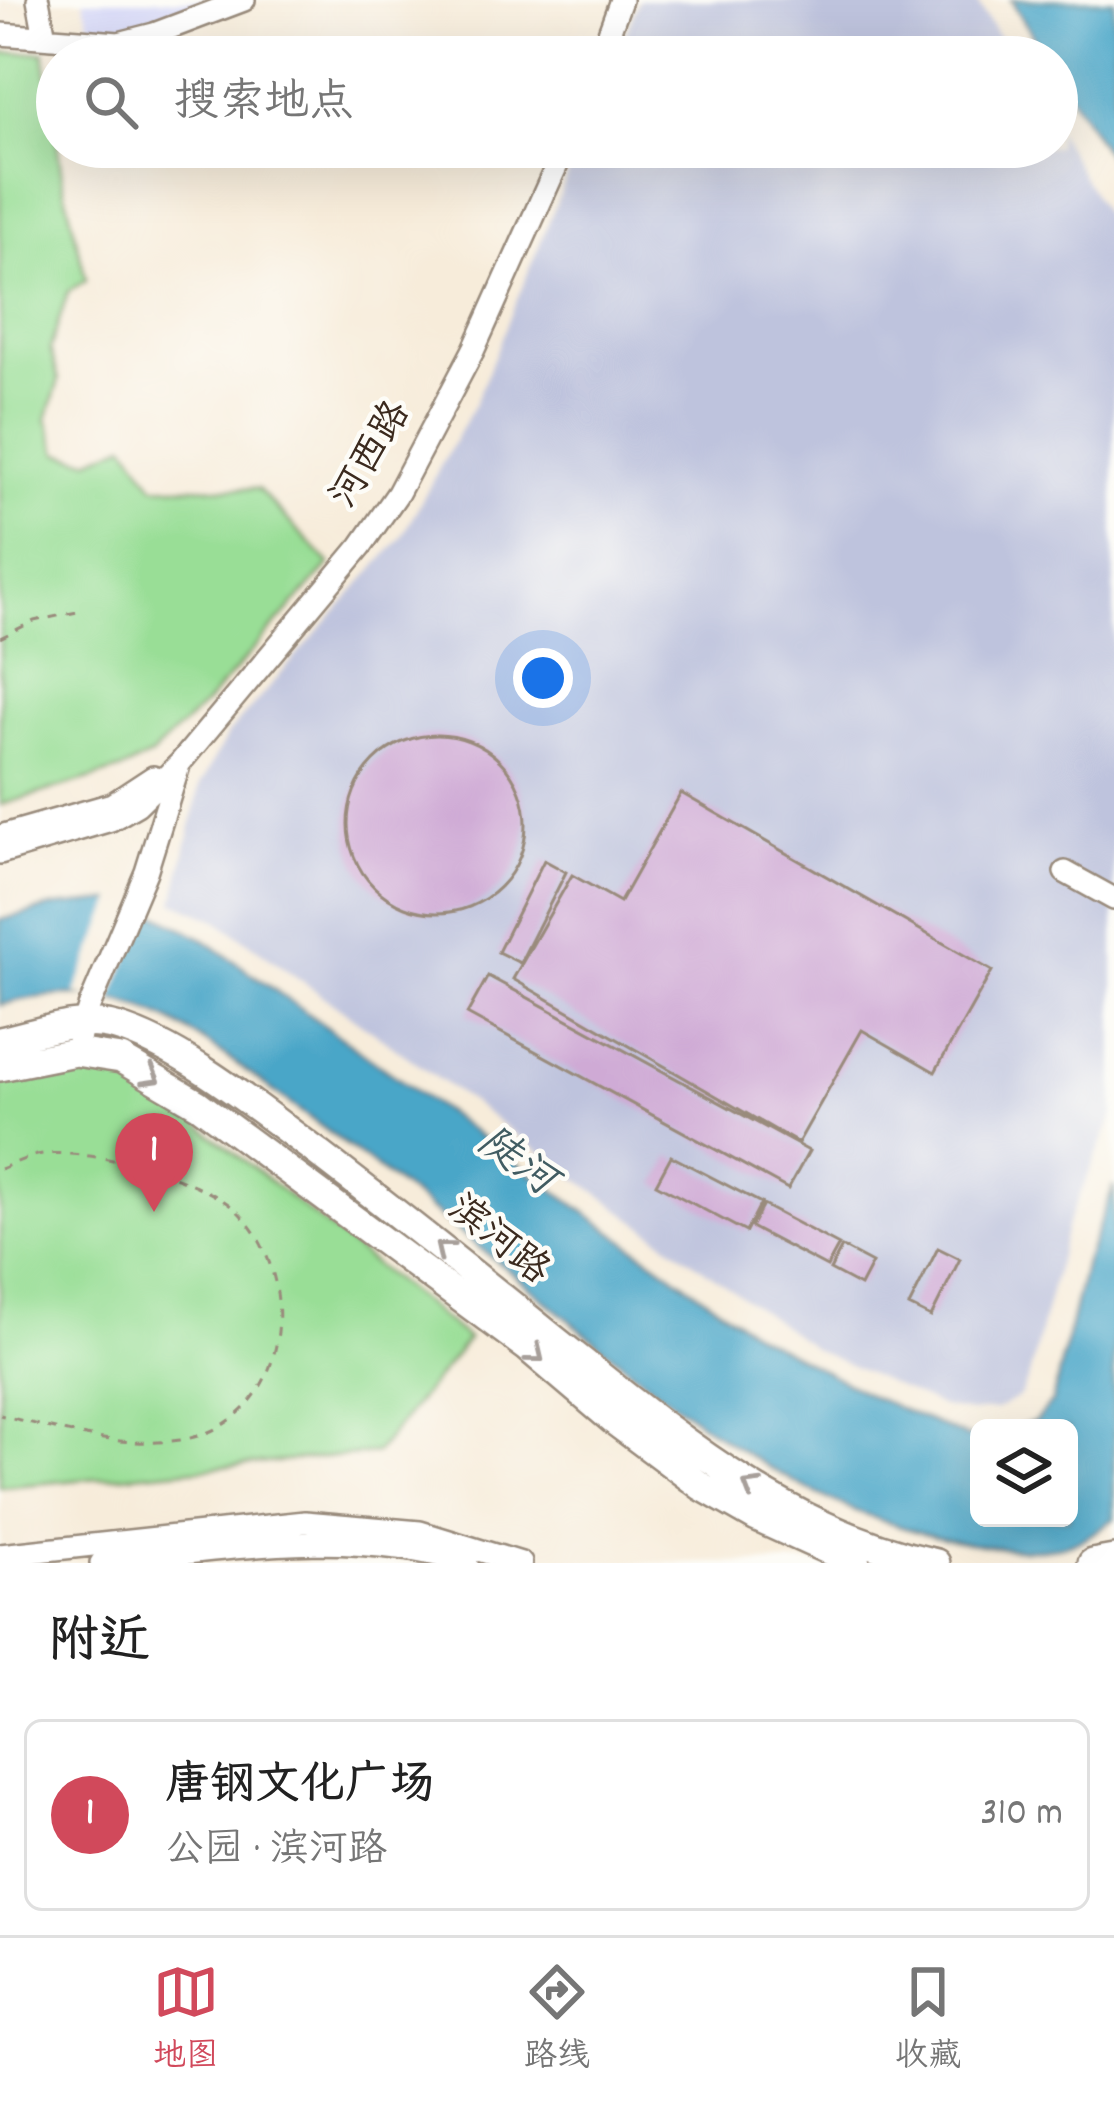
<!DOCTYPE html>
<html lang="zh">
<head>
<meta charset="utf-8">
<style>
	:root { --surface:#fff; --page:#f2f2f2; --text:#222; --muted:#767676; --line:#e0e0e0; --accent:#d1495b }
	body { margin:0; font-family:Dekko,"LXGW WenKai TC",sans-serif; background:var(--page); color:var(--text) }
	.controls { position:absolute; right:36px; bottom:36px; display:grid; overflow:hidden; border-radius:18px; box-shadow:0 12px 48px #0002 }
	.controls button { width:108px; height:108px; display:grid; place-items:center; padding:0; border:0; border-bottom:3px solid var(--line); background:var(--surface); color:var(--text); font:60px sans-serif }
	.you { position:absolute; left:543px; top:678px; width:42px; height:42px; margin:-30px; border:9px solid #fff; border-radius:50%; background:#1a73e8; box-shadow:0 0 0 18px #1a73e833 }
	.badge { display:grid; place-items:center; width:78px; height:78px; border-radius:50%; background:var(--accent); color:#fff; font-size:39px; font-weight:700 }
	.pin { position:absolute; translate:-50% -99px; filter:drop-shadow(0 3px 6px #0008) }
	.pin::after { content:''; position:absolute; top:63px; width:42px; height:36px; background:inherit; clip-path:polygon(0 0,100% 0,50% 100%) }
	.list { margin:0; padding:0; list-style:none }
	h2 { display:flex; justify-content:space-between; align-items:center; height:156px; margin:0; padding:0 48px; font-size:51px }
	h2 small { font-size:39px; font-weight:400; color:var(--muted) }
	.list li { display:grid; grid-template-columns:78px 1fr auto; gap:36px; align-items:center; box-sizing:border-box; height:192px; margin:0 24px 24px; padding:0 24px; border:3px solid var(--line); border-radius:18px }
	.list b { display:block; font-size:45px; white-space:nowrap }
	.list p { margin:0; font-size:39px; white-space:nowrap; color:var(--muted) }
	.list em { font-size:39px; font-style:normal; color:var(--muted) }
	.icon { flex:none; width:66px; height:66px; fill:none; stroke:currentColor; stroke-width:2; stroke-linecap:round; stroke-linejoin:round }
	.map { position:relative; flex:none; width:1114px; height:1563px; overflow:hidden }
	.search { position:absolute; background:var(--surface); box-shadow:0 12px 48px #0002; left:36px; right:36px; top:36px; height:132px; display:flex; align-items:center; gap:30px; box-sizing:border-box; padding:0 42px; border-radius:66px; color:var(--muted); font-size:45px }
	.sheet { height:372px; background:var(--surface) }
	nav { display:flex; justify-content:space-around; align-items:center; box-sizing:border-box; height:168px; border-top:3px solid var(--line); background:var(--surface); font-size:33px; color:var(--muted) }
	nav a { display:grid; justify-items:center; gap:6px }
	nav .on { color:var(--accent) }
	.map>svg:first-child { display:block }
</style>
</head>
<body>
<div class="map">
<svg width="1114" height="1563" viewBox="0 0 1114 1563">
	<rect width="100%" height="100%" fill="#fdfcf7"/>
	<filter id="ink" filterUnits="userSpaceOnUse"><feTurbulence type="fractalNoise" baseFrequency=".00833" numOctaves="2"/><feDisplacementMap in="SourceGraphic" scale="24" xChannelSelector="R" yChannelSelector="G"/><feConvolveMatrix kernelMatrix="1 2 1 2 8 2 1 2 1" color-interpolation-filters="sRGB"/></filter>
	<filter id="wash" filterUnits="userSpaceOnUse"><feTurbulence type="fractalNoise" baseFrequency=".004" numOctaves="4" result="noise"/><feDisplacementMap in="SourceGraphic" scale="48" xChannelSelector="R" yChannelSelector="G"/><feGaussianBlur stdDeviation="2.7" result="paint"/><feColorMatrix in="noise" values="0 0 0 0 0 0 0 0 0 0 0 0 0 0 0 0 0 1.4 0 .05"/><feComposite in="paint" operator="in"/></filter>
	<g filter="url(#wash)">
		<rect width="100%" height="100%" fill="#f7ecda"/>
		<path fill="#d6d8f8" d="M83,0H231L96,48Z"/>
		<path fill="#bec3dd" d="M639,0H976L1011,57H616Z
			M1057,131L1114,231V1115L1066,1228L1029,1377L1020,1396L996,1410L970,1412L942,1407L816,1350L217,920L174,902L200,785L227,735L401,538L475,403L579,147H1057Z"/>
		<path fill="#99de96" stroke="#6a845a" stroke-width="3" d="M44,52L63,183L86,280L68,292L50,349L59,380L47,419L58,453L89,460L126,444L154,486L258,489L330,564L204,705L150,756L124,769L0,805V53Z
			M77,1067H108L148,1084L468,1339L376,1453L0,1487V1082Z"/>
		<path fill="#4aa6c8" stroke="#426873" stroke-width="3" d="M1011,0H1114V166L1057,74V57H1046Z
			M111,901L160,916L202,938L757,1335L875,1398L966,1437L979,1438V1518H1069V1428H1018L1035,1421L1052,1402L1085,1262L1114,1185V1519C1102,1527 1088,1538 1075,1542C1038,1555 995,1548 958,1541C781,1509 654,1387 519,1279C443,1218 366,1159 288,1102C243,1069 179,1016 125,1003C82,991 43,994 0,1005V920L56,906Z"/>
		<path fill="#f7ecda" d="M115,896L149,907L109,1006L75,993Z"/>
		<g id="blocks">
			<path fill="#cfaad5" d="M348 824a89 89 0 1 1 178 0a89 89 0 1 1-178 0Z
				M681,793L992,971L935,1072L862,1030L798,1143L513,979L572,875L620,902Z
				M544,860L566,872L520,963L498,952Z
				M488,976L809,1151L788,1189L467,1014Z
				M671,1156L761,1203L746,1232L656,1184Z
				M763,1205L839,1245L827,1267L751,1227Z
				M842,1247L872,1263L860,1286L830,1270Z
				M938,1248L960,1259L931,1317L909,1306Z"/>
		</g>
	</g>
	<g filter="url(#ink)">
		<use href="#blocks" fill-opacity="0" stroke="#998b7c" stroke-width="3"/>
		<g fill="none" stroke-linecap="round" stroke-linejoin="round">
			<g stroke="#998b7c" stroke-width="26">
				<path id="minor" d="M38,0L45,37
					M0,34L119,43L154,34L244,0
					M600,57L621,0
					M0,836L112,804L153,777
					M0,853L111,820L137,805L180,763L361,546L398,493L474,349L565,147
					M1065,872L1114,899
					M75,1052L89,1007L146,872L178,769
					M0,1555L305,1522L420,1532L521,1563
					M101,1563C224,1550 346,1526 467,1563"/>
			</g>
			<g stroke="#998b7c" stroke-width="32">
				<path id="major" d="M0,1041C38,1033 78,1016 116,1027C182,1046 261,1111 317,1152C397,1213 476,1276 554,1339C672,1433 785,1531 936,1563
					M0,1067L75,1052L121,1059L198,1104L528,1348L614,1421L701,1486L757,1518L856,1563
					M1092,1563L1114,1559"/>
			</g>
			<path stroke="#998b7c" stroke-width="3" stroke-dasharray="9 9" stroke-linecap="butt" d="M0,638L34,621L77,612
				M0,1169C13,1164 29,1156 43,1154C93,1149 207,1178 241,1215C306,1287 288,1423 180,1440C116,1449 61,1430 0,1415"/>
			<use href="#minor" stroke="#fff" stroke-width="21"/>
			<use href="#major" stroke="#fff" stroke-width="27"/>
		</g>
		<defs><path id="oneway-chevron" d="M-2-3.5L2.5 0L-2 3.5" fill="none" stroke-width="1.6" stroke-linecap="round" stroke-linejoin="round" transform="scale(3)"/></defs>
		<g stroke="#a79f9a">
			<use href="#oneway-chevron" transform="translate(152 1077) rotate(30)"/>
			<use href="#oneway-chevron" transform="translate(443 1249) rotate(-141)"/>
			<use href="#oneway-chevron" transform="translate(536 1355) rotate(39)"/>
			<use href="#oneway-chevron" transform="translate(751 1487) rotate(-149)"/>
		</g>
	</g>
	<g text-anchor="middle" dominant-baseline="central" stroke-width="9" stroke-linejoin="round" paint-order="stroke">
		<g font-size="39" fill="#3b2a1e" stroke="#fdfcf7">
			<text transform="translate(373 456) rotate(-59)">河西路</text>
			<text transform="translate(497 1242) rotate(39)">滨河路</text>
		</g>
		<g font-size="42" font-style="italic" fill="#415c62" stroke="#fdfcf7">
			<text transform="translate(515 1164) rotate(36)">陡河</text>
		</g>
	</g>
</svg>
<div class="controls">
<button><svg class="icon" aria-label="layers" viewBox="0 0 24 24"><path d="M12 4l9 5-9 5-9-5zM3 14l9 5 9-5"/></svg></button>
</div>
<div class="you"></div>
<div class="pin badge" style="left:154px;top:1212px">1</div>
<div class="search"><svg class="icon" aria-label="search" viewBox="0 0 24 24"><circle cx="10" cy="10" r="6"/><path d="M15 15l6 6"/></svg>搜索地点</div>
</div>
<section class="sheet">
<h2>附近<small></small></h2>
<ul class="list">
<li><span class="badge">1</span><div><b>唐钢文化广场</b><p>公园 · 滨河路</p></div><em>310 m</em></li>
</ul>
</section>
<nav>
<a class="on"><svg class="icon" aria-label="map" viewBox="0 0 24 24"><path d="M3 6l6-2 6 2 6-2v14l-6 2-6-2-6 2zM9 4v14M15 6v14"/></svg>地图</a>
<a><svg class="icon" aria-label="directions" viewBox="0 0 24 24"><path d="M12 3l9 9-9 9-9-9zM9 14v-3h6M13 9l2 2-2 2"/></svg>路线</a>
<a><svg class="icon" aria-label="saved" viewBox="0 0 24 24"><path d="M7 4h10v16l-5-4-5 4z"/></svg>收藏</a>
</nav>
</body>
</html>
